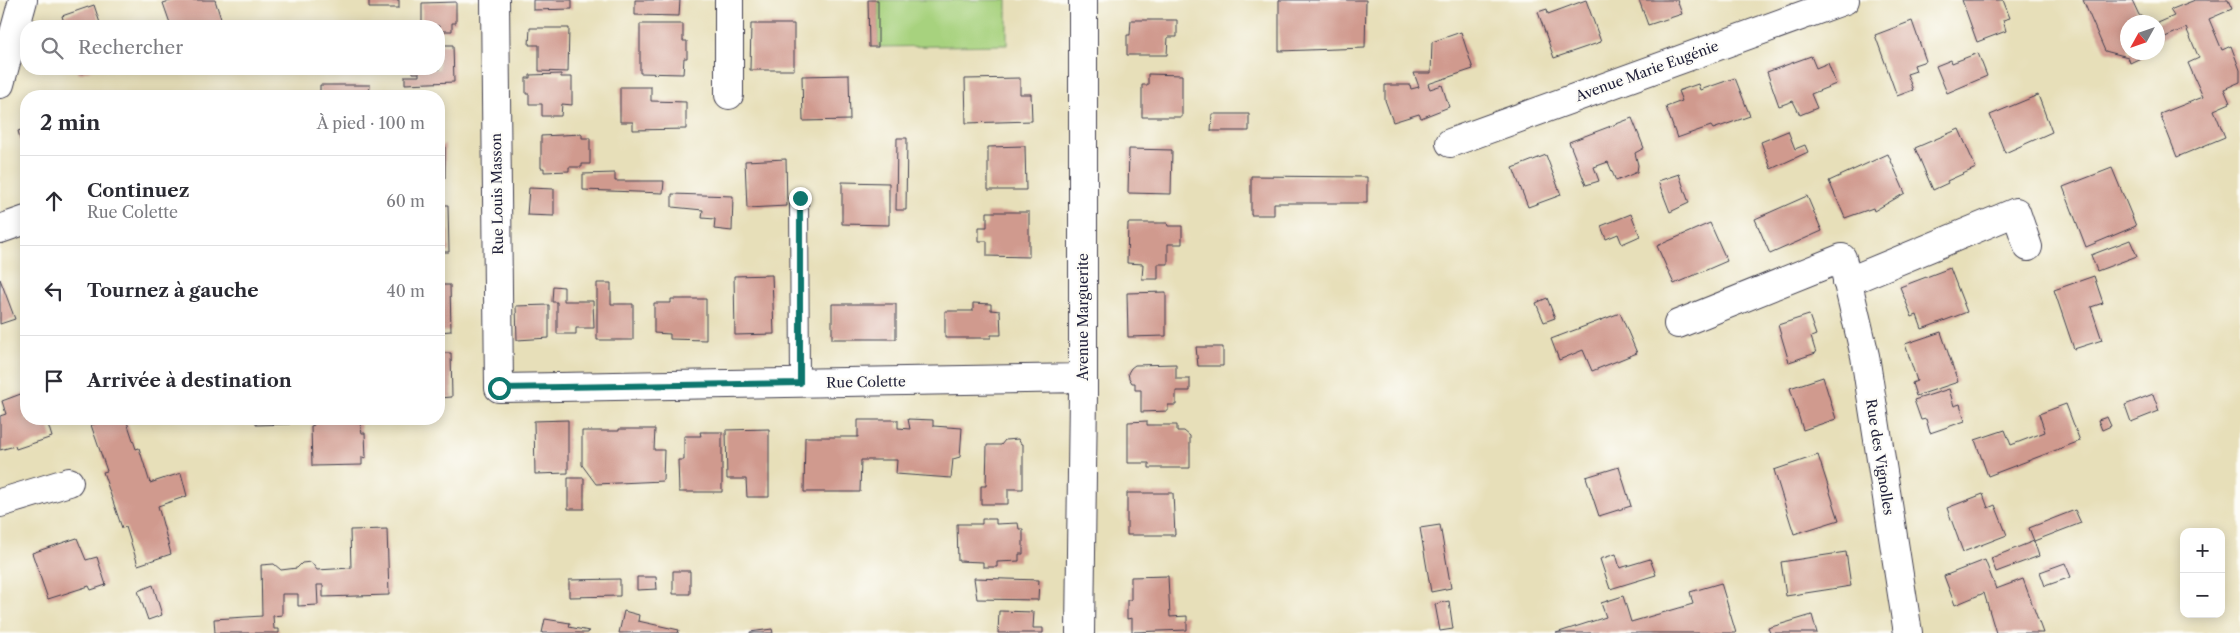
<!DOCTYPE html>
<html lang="fr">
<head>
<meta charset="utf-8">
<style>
	:root { --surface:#fff; --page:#f2f2f3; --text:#2b2b33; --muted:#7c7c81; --line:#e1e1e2 }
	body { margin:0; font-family:"Libre Caslon Text",serif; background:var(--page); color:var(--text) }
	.controls { position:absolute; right:15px; bottom:15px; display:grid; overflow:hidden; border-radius:10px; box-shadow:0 2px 12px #0003 }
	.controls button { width:45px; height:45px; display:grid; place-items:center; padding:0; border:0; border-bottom:1px solid var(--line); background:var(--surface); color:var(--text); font:25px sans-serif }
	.compass { position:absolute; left:2120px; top:15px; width:45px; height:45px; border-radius:50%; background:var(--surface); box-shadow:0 2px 12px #0003; rotate:230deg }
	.stop { position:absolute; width:15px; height:15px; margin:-11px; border:4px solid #0f766e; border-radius:50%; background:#fff }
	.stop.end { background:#0f766e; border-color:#fff; box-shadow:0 1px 5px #0008 }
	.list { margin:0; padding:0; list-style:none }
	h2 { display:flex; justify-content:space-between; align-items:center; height:65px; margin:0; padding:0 20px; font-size:21px }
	h2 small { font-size:16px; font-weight:400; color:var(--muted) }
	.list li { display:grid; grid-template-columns:32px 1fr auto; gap:15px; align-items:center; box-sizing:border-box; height:90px; padding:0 20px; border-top:1px solid var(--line) }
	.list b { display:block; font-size:19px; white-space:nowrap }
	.list p { margin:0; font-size:16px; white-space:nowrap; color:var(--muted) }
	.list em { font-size:16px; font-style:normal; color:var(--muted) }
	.icon { flex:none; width:28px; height:28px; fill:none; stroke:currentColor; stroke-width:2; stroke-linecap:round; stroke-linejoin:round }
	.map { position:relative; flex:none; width:2240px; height:633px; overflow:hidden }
	.search { position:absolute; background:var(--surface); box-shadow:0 2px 12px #0003; left:20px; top:20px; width:425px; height:55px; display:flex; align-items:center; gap:12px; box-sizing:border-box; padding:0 18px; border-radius:20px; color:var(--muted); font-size:19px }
	.panel { position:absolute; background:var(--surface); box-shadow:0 2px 12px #0003; left:20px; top:90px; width:425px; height:335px; border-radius:20px }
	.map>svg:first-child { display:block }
</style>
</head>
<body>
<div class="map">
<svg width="2240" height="633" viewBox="0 0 2240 633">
	<rect width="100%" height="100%" fill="#fdfcf7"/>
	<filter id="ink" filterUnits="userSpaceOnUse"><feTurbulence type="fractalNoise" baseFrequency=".02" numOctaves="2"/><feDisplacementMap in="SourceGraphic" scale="10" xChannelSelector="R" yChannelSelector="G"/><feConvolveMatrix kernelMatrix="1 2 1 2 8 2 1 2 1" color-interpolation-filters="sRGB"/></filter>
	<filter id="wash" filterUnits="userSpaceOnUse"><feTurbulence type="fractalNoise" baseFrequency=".0096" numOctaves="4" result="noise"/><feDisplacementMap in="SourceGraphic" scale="20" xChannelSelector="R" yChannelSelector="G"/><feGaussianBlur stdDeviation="1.12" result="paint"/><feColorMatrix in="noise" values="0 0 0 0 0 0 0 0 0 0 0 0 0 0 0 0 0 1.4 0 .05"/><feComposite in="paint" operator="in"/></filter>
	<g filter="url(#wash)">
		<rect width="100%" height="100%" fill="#e7dfb9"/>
		<path fill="#a7d27e" stroke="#647a5c" d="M878,0H1007V45L878,47Z"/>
		<g id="blocks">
			<path fill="#d09a8e" d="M174,0H215L222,22L209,26H171L163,3Z
				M369,0H399V8H369Z
				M533,0H572V9L533,10Z
				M635,0H680L679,16L635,15Z
				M868,0H878V47H869Z
				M1279,0H1366L1365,48L1279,51Z
				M1586,0L1601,42L1554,58L1538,12L1547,9L1548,14Z
				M1639,0H1677L1682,14L1648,25Z
				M1962,0H2003L2010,18L2003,20L2006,31L1977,42Z
				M2083,0H2132L2139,15L2150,22H2128V52H2153L2130,63L2128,57L2105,51Z
				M2195,0H2228L2232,9L2209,19L2222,50L2231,46L2240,70V82L2224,89L2230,103L2214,110L2225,137L2177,157L2160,114L2203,97L2188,63L2199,58L2186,28L2158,40V23L2174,16L2170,10Z
				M456,2V23H452V31H439V26H427V23H422V3Z
				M94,5L101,26H65L62,16Z
				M1131,20H1177V37H1168L1167,55H1127V35H1130Z
				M1912,21L1926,61L1914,65L1916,71L1907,74L1913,90L1897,96L1875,35Z
				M640,24H683V41H687V58H684L683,74L640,73Z
				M751,24H794V70H750Z
				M530,28H569L568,72L539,71V45H529Z
				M1461,32L1473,69L1428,84L1430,89L1442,85L1449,107L1421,118L1419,114L1393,122L1385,100V85H1410L1411,89L1419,87L1414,73H1431L1432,42Z
				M439,45H453L454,82L405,84V76H419V73H413L412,69H439Z
				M1978,53L1987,76L1947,93L1936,66L1951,60L1952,63Z
				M1811,56L1816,68L1828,63L1836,84L1811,94L1817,108L1800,115L1793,101L1779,106L1767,72Z
				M77,69H93L79,74Z
				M561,74V77H572V105L562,104L561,116H542V104H529V94H526V78H530V75Z
				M1148,74L1182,75V117H1142V85H1148Z
				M849,75L850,120L803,121L802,76Z
				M1020,78V94H1031L1032,121L966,123L965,79Z
				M1735,78L1750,116L1713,129L1711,126L1677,138L1666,107L1682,101L1678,91L1698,84L1700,90Z
				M320,85H370L369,96H326V92H320Z
				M620,87H651V101L686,102V129L633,130V122H620Z
				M2038,95L2052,132L2005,153L1990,115Z
				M1212,114H1249V131H1211Z
				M1632,118L1644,148L1635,153L1638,165L1637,172L1616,181L1608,162L1594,167L1599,181L1586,185L1569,142Z
				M26,128V146L24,141L21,142L18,131Z
				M1959,129L1976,168L1947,181L1948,183L1933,190L1915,148Z
				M1788,131L1795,149L1805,145L1808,152L1771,169L1761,142Z
				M582,134V138H590V164H582V167H569V171L544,172V168H541V136Z
				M897,138H907L906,210H896Z
				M445,145V178H439V146Z
				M1025,146L1026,190H988V147Z
				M1129,149L1172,150L1171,194L1128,193Z
				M1888,154L1905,193L1874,211L1873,208L1845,218L1829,181Z
				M1546,155L1561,195L1528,207L1513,168Z
				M786,159L787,206L747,208L745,161Z
				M2112,168L2136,226L2086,247L2063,187Z
				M615,173V181H664L663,193L583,190V174Z
				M1679,174L1689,203L1670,212L1658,181Z
				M1251,176L1367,177V203H1274V215H1251Z
				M842,182L889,183V225L842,224Z
				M529,188L554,189V216L527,215Z
				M672,194L733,196L732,231L714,229L715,219L702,218L703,210L672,207Z
				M1807,196L1822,231L1770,254L1755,219Z
				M439,205H448L449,252H439Z
				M987,212H1029V257L987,256V241H979V227H987Z
				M1631,214L1640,236L1622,244L1618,234L1606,239L1601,226Z
				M1128,223H1167L1168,226H1182V244H1168V264H1158V279H1142L1143,264L1127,263Z
				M1710,223L1727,261L1674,284L1657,246Z
				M2130,240L2137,256L2097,271L2091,255Z
				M1950,268L1967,312L1922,329L1917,315L1912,317L1900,287Z
				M772,275L774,334L735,335L734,276Z
				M2094,276L2103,303L2091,307L2102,340L2074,349L2054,290Z
				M0,279L15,319L0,324Z
				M597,283H611V304H633V340H597Z
				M439,285H450L451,331L439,332Z
				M553,286L564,287V301H593L594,328H576V334H557V302H552Z
				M1166,292V336L1128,337L1127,293Z
				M1547,298L1555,318L1544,322L1536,303Z
				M671,299H706V340L670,339V334L654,333V303H671Z
				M973,303L991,304V310L1000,311L1001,335H991V338H945V311H973Z
				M832,304H896V339H832Z
				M549,305V338L517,340L516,306Z
				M1620,313L1637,353L1592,371L1583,350L1559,360L1551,339Z
				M1809,315L1816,335L1811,337L1816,353L1789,362L1778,325Z
				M1941,332L1958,382L1916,396L1912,383L1917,381L1905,344Z
				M1196,347H1223V366H1198Z
				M439,353H451L452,397L439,398Z
				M1176,364V379H1190V391H1176V405H1168V411L1141,412V390H1135V383H1132L1129,378L1128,373L1131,368L1135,365Z
				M1823,377L1836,419L1803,430L1790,388Z
				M1949,389L1954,406L1960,404L1965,421L1930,433L1926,419L1921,420L1914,400Z
				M26,392V419H52L47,421L52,437L16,449L15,446L0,450V416L6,414L2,401Z
				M2153,394L2159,411L2131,422L2125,405Z
				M2066,404L2080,441L1988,476L1975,440L2005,430L2011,445L2045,432L2039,414Z
				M2107,417L2111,426L2102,430L2098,420Z
				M110,419H126L136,449L139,448L150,483L181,473L187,496L158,506L171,554L138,565L126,527L122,528L103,472L107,471L91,425Z
				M256,419H289L290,424L256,425Z
				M314,419H359L362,433H365L366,458L362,457V465L312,466L311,426L314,425Z
				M908,419L933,420V426L962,428L960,457L953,459L951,478L896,474L897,460H861L860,492H804L805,437H858V420H898V428L910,429Z
				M568,420V473L535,474L534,421Z
				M1147,421V425H1177V431H1184L1190,436V468H1149V463H1128V422Z
				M619,429H655L654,450H664L663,481L596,484L582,465V431H619Z
				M769,429V497H747L746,479H727L726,430Z
				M700,432H722V492H679L678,460H684V436H701Z
				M1018,439L1021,444H1023V489H1008V504H981V486H986L987,445H1001L1005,440Z
				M1818,455L1839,520L1794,534L1774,470Z
				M1619,467L1631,506L1599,516L1586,477Z
				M568,478H584V509H568Z
				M1127,493H1173L1175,535H1127Z
				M1983,494L1988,508L1995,505L2007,535L1963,552L1947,508Z
				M2075,510L2081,523L2034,541L2029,528Z
				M982,519H996V524L1018,523L1019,529H1023V554H1019V561L997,562V567H983V562L958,561L957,524H982Z
				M1440,525L1451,588L1431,592L1420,528Z
				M387,529L389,595L323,597V585H317L318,605L298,606V594H282V615L273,616L274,629H279V633H215L214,619L262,616L261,565L274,564L281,570L297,568L302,563L311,562L317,570L351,568L350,530Z
				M77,538L86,560L97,557L106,585L91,590L89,586L48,599L32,553Z
				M2034,541L2039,556L1996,572L1991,558Z
				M1846,552L1851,586L1786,596L1781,562Z
				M1616,554L1620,568L1650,559L1656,575L1610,589L1600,559Z
				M1985,560L1996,589L2023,579L2043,633H1996L1984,593L1955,605L1944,576Z
				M2065,563L2071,577L2045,586L2040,572Z
				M673,571H690V594H673Z
				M1168,576L1170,617L1187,616V630L1132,632V618L1127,619V600H1131V577Z
				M637,577H656L657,589L637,590Z
				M974,578L1039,580L1038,600L977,599Z
				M620,579V596L569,597V580Z
				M1721,583L1736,633H1556L1606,617L1601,603L1623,596L1631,622L1693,604L1690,592Z
				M153,585L162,615L148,620L138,591Z
				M1449,601L1453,629L1440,631L1435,604Z
				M624,611L639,615L638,621L679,630L678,633H619Z
				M999,611L1034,612L1033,628H1043V633H998Z
				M1812,615L1817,633H1770L1768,628Z
				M545,619L570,623L569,627L589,631L588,633H542Z
				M772,629L773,633H750V632Z"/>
		</g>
	</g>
	<g filter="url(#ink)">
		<use href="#blocks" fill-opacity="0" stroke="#403e4e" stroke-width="1"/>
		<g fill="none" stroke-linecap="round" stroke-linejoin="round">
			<g stroke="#403e4e" stroke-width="20">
				<path id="lane" d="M799,198L800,383"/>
			</g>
			<g stroke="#403e4e" stroke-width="30">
				<path id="street" d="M495,0L499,388L1083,378
					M729,0V95
					M0,84L23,0
					M1450,143L1845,0
					M0,229L26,220
					M1847,282L2016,212L2028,247
					M1678,324L1842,258L1865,356L1908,633
					M0,503L69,482
					M1080,633L1083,393V0"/>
			</g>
			<use href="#lane" stroke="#fff" stroke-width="18"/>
			<use href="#street" stroke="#fff" stroke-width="28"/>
		</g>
	</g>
	<g fill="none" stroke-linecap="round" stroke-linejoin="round" filter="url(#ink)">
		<path stroke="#0f766e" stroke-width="6" d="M499,388L800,383V198"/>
	</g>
	<g text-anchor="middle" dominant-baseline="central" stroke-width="4.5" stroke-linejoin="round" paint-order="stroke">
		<g font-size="14" fill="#22223b" stroke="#fdfcf7">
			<text transform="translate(1647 71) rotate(-20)">Avenue Marie Eugénie</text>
			<text transform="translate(497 194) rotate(-91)">Rue Louis Masson</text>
			<text transform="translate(1083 317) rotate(-90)">Avenue Marguerite</text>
			<text transform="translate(866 382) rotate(-1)">Rue Colette</text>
			<text transform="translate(1880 457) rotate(81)">Rue des Vignolles</text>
		</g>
	</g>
</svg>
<div class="controls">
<button>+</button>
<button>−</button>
</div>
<svg class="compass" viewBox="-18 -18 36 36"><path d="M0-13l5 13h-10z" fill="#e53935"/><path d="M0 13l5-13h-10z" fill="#7c7c81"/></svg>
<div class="stop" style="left:499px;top:388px"></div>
<div class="stop end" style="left:800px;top:198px"></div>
<div class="search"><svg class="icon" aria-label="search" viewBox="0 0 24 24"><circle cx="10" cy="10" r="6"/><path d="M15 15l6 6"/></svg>Rechercher</div>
<section class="panel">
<h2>2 min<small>À pied · 100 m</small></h2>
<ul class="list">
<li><svg class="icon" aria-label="ahead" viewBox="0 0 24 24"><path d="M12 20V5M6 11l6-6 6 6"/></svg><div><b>Continuez</b><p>Rue Colette</p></div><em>60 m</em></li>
<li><svg class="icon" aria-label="left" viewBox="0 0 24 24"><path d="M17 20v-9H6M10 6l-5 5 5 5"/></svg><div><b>Tournez à gauche</b></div><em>40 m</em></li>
<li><svg class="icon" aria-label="arrive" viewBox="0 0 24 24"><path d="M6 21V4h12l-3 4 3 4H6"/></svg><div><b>Arrivée à destination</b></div></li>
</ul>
</section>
</div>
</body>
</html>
